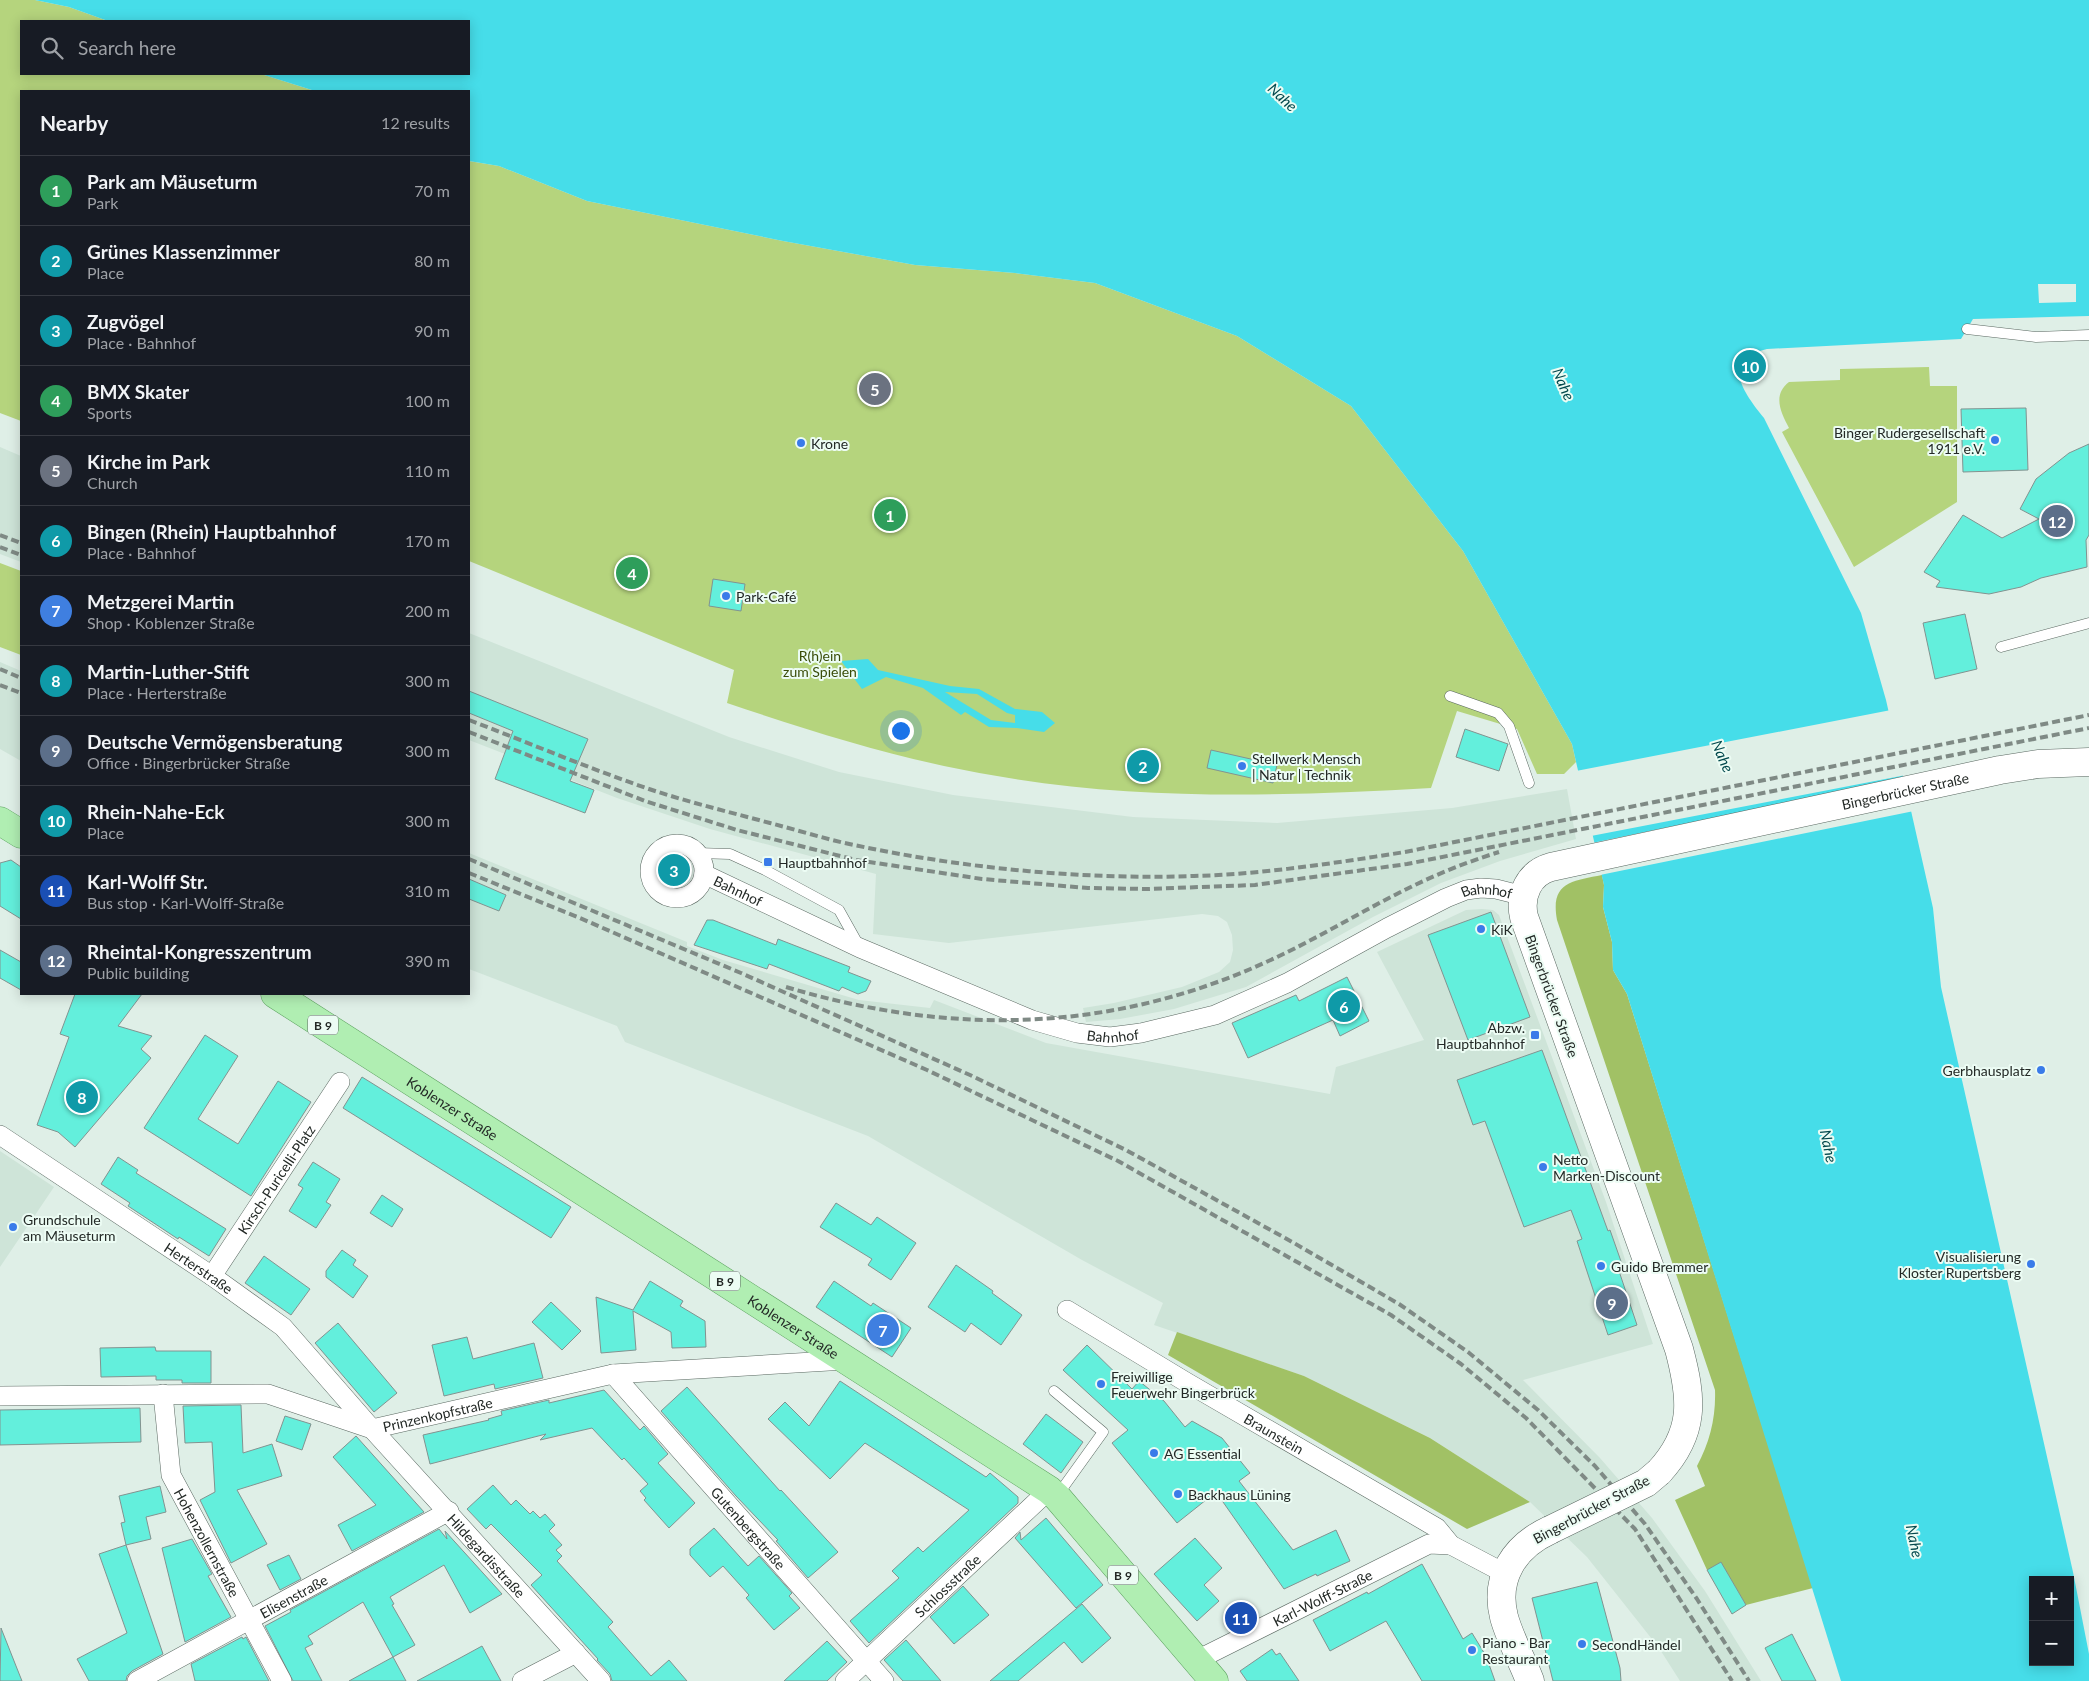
<!DOCTYPE html>
<html lang="en">
<head>
<meta charset="utf-8">
<style>
	:root { --surface:#171b24; --page:#242831; --text:#f1f3f6; --muted:#9ea1a6; --line:#363941; --accent:#8c9099 }
	body { margin:0; font-family:Lato,sans-serif; background:var(--page); color:var(--text) }
	.controls { position:absolute; right:15px; bottom:15px; display:grid; overflow:hidden; border-radius:0px; box-shadow:0 2px 12px #0003 }
	.controls button { width:45px; height:45px; display:grid; place-items:center; padding:0; border:0; border-bottom:1px solid var(--line); background:var(--surface); color:var(--text); font:25px sans-serif }
	.you { position:absolute; left:900px; top:730px; width:18px; height:18px; margin:-12px; border:4px solid #fff; border-radius:50%; background:#1a73e8; box-shadow:0 0 0 8px #1a73e833 }
	.badge { display:grid; place-items:center; width:32px; height:32px; border-radius:50%; background:var(--accent); color:#fff; font-size:16px; font-weight:700 }
	.pin { position:absolute; translate:-50% -50%; border:2px solid #fff; box-shadow:0 1px 5px #0006 }
	.list { margin:0; padding:0; list-style:none }
	h2 { display:flex; justify-content:space-between; align-items:center; height:65px; margin:0; padding:0 20px; font-size:21px }
	h2 small { font-size:16px; font-weight:400; color:var(--muted) }
	.list li { display:grid; grid-template-columns:32px 1fr auto; gap:15px; align-items:center; box-sizing:border-box; height:70px; padding:0 20px; border-top:1px solid var(--line) }
	.list b { display:block; font-size:19px; white-space:nowrap }
	.list p { margin:0; font-size:16px; white-space:nowrap; color:var(--muted) }
	.list em { font-size:16px; font-style:normal; color:var(--muted) }
	.icon { flex:none; width:28px; height:28px; fill:none; stroke:currentColor; stroke-width:2; stroke-linecap:round; stroke-linejoin:round }
	.map { position:relative; flex:none; width:2089px; height:1681px; overflow:hidden }
	.search { position:absolute; background:var(--surface); box-shadow:0 2px 12px #0003; left:20px; top:20px; width:450px; height:55px; display:flex; align-items:center; gap:12px; box-sizing:border-box; padding:0 18px; border-radius:0px; color:var(--muted); font-size:19px }
	.panel { position:absolute; background:var(--surface); box-shadow:0 2px 12px #0003; left:20px; top:90px; width:450px; height:905px; border-radius:0px }
	.map>svg:first-child { display:block }
</style>
</head>
<body>
<div class="map">
<svg width="2089" height="1681" viewBox="0 0 2089 1681">
	<rect width="100%" height="100%" fill="#dfefe7"/>
	<path fill="#cee4d8" d="M0,447L21,456V562L0,554Z
		M469,633L729,737L839,772L953,795L1133,817L1277,823L1452,808L1567,789L1576,839L1500,861L1441,883L1373,917L1246,987L1174,1009L1120,1019L1086,1022L1083,1008L1114,1003L1182,987L1219,972L1230,962L1233,950L1232,935L1227,922L1218,916L1202,914L949,943L873,934L876,874L710,829L617,798L469,740Z
		M0,662L21,671V761L0,749Z
		M469,853L687,942V946L723,960L859,1000L930,1008L934,1000L1046,1043L1330,1094L1336,1067L1424,1040L1377,952L1466,910L1482,909L1493,910L1499,915L1606,1202L1653,1344L1523,1380L1600,1458L1652,1518L1705,1591L1761,1681H1680L1659,1648L1587,1557L1530,1502L1430,1438L1304,1376L1154,1325L1163,1303L1082,1260L868,1136L625,1042L617,1026L469,969Z
		M0,1151L54,1187L0,1267Z"/>
	<path fill="#b5d47d" d="M0,0H35L69,7L108,21H21V74H261L315,91H21V421L0,413Z
		M469,161L499,166L587,201L783,241L915,265L1015,273L1095,283L1237,336L1351,406L1463,551L1572,744L1576,762L1564,774H1537L1517,729L1457,711L1431,788C1287,796 1141,801 997,776C905,761 816,733 727,703L734,670L469,561Z
		M1929,367L1930,386H1957V502L1854,567L1782,432L1789,428C1781,413 1772,395 1789,382L1840,380V369Z
		M0,563L21,571V655L0,647Z"/>
	<path fill="#a1c165" d="M1602,875L1604,885L1603,907L1612,942L1613,970L1627,994L1813,1588L1746,1605L1721,1563L1707,1570L1675,1500L1705,1486L1697,1466C1710,1442 1716,1417 1715,1390L1557,920C1550,882 1572,881 1602,875Z
		M1177,1332L1304,1376L1430,1438L1530,1502L1467,1529L1168,1355Z"/>
	<path fill="#46dde9" fill-rule="evenodd" d="M35,0H2089V316L1973,319L1961,339L1767,349C1719,360 1744,393 1764,418L1861,613L1886,700L1933,908L1941,987L2073,1572L2089,1654V1681H1841L1627,994L1613,970L1612,942L1603,907L1604,885L1572,744L1463,551L1351,406L1237,336L1095,283L1015,273L915,265L783,241L587,201L499,166L469,161V91H315L261,74H469V21H108L69,7ZM2033,1580H2070V1662H2033Z
		M868,659L878,670L950,686L979,689L1015,709L1042,712L1055,723L1044,732L1017,728L989,727L965,712L961,715L923,688L886,677L862,689L841,661ZM945,692L977,694L1007,713L1015,715V723L991,720Z"/>
	<path fill="#dfefe7" d="M2038,284H2076V302L2039,303Z
		M1891,710L1906,775L1591,836L1576,771Z
		M1906,778L1914,811L1600,875L1592,843Z"/>
	<path fill="#63efdc" stroke="#829390" d="M2026,408L2028,470L1963,472L1961,409Z
		M2089,444V535L2086,540L2087,567L2041,578L2021,587L1989,594L1936,587L1940,581L1924,572L1963,515L2002,538L2039,519L2020,509L2036,479L2069,453Z
		M713,579L745,584L741,611L709,606Z
		M1965,614L1977,669L1935,679L1923,623Z
		M469,691L588,739L570,781L594,790L585,813L495,779L513,731L469,713Z
		M1465,729L1508,744L1499,771L1456,757Z
		M1211,750L1277,765L1273,783L1207,768Z
		M11,860L21,867V919L0,906V863Z
		M469,879L506,895L499,911L469,899Z
		M1491,912L1530,1017L1468,1040L1428,935Z
		M707,920H713L776,945L778,939L850,967L848,972L871,981L866,991L858,994L842,987L839,991L769,964L767,969L694,945Z
		M0,950L21,962V990L0,978Z
		M1347,977L1369,1021L1340,1036L1333,1020L1248,1058L1232,1023L1296,995L1299,1001Z
		M75,994H142L118,1026L152,1036L141,1049L151,1058L75,1147L58,1132L37,1125L69,1037L60,1034Z
		M205,1035L238,1056L198,1119L238,1144L278,1081L311,1102L251,1196L144,1128Z
		M1542,1050L1608,1231L1610,1230L1623,1267L1618,1268L1637,1325L1608,1335L1577,1241L1582,1239L1571,1210L1524,1227L1485,1121L1473,1125L1457,1080Z
		M362,1077L571,1207L551,1238L343,1108Z
		M118,1157L138,1170L136,1173L226,1229L209,1256L179,1237L178,1239L128,1206L130,1203L101,1184Z
		M313,1162L340,1179L326,1202L331,1205L316,1228L289,1211L303,1188L298,1185Z
		M382,1195L403,1209L392,1227L370,1213Z
		M836,1203L871,1225L877,1217L916,1243L891,1280L868,1265L872,1259L820,1227Z
		M342,1250L356,1260L353,1265L368,1276L353,1298L326,1277V1271Z
		M264,1256L310,1289L291,1315L245,1283Z
		M956,1265L993,1291L992,1293L1022,1315L1001,1345L971,1323L965,1332L928,1307Z
		M650,1281L683,1301L680,1306L705,1321L706,1347L672,1348L671,1332L633,1311L636,1350L601,1353L596,1297L633,1310Z
		M834,1281L871,1306L873,1303L911,1328L892,1357L816,1307Z
		M551,1302L581,1331L562,1350L532,1322Z
		M338,1323L397,1393L374,1412L315,1343Z
		M467,1337L473,1359L534,1343L543,1378L495,1389L494,1384L444,1396L432,1345Z
		M1087,1345L1132,1389L1139,1381L1164,1401L1185,1427L1192,1421L1222,1438L1250,1473L1239,1481L1293,1550L1336,1530L1350,1561L1317,1576L1316,1574L1284,1589L1216,1492L1177,1523L1112,1443L1128,1430L1063,1370Z
		M155,1347L156,1351H211V1383H182V1380H156V1376L101,1377L100,1348Z
		M840,1381L986,1477L990,1473L1018,1497V1503L869,1643L850,1621L899,1578L892,1571L918,1547L923,1552L969,1510L865,1443L830,1479L768,1419L785,1402L809,1426Z
		M687,1387L780,1491L781,1490L838,1552L808,1578L776,1541L778,1540L736,1496L661,1411Z
		M604,1390L640,1430L644,1426L668,1454L658,1463L695,1503L669,1528L644,1500L646,1498L640,1491L648,1484L624,1458L622,1460L592,1428L540,1440L546,1434L430,1464L423,1435L489,1420L488,1419L502,1415L501,1411L549,1400V1403Z
		M241,1405L243,1453L272,1444L282,1476L237,1490L267,1544L231,1563L200,1500L215,1492L212,1442L185,1443L183,1406Z
		M140,1408L141,1442L0,1445V1410Z
		M1046,1414L1083,1442L1061,1473L1023,1444Z
		M285,1416L311,1424L302,1450L276,1441Z
		M356,1436L424,1512L352,1551L338,1525L376,1505L333,1457Z
		M493,1485L511,1505L516,1500L530,1514L533,1511L540,1518L545,1514L555,1525L549,1531L562,1545L556,1550L562,1556L557,1561L613,1622L608,1627L651,1676L669,1660L687,1681H612L610,1674L597,1660L598,1659L531,1585L542,1575L491,1524L486,1529L467,1509Z
		M160,1486L166,1512L146,1517L151,1539L126,1545L121,1523L125,1522L119,1496Z
		M1046,1518L1103,1585L1076,1608L1015,1538L1020,1532L1021,1540Z
		M714,1528L748,1566L759,1556L792,1593L789,1596L800,1608L774,1630L746,1598L749,1595L723,1566L710,1577L690,1555V1549Z
		M439,1529L447,1539L445,1531L502,1594L470,1613L444,1565L390,1597L394,1604L392,1605L415,1645L393,1657L363,1602L308,1636L313,1644L305,1648L322,1681H293L265,1626L291,1612L290,1610Z
		M1195,1538L1222,1568L1204,1585L1219,1601L1197,1621L1154,1574Z
		M192,1539L212,1574L208,1576L231,1617L185,1642L162,1548Z
		M126,1545L163,1654L132,1671L127,1676L126,1681H89L77,1659L127,1633L99,1554Z
		M289,1555L301,1579L280,1590L267,1565Z
		M1721,1562L1746,1605L1732,1614L1707,1570Z
		M1422,1564L1463,1639L1472,1633L1486,1656L1495,1681H1422L1386,1621L1330,1651L1313,1620L1367,1592L1368,1594Z
		M1597,1582L1620,1668L1621,1681H1553L1532,1598Z
		M963,1586L989,1615L954,1644L930,1617Z
		M1082,1604L1111,1638L1082,1663L1064,1642L1018,1681H990Z
		M1,1628L16,1666L22,1681H0Z
		M1792,1634L1816,1681H1782L1765,1648Z
		M242,1637L243,1639L246,1637L269,1681H195L191,1664Z
		M906,1640L941,1681H903L884,1660Z
		M827,1641L847,1662L827,1681H784Z
		M482,1646L501,1681H417L460,1658Z
		M1272,1649L1276,1655L1280,1653L1299,1681H1247L1240,1671Z
		M393,1657L406,1681H349Z"/>
	<g fill="none" stroke-linecap="round" stroke-linejoin="round">
		<g stroke="#5a6861" stroke-width="11">
			<path id="lane" d="M1967,329L2036,337L2089,335
				M2001,647L2089,623
				M1450,696L1498,713L1509,726L1529,783
				M697,853L730,854L765,870L839,910L858,944
				M1054,1391L1103,1432L1057,1496"/>
		</g>
		<g stroke="#5a6861" stroke-width="20">
			<g id="street">
				<circle cx="677" cy="871" r="27"/>
				<path id="s1" d="M704,874L860,948L1032,1020L1077,1033L1110,1037L1141,1033L1215,1015L1287,983L1387,928L1446,898L1466,890L1481,888L1496,889L1524,896"/>
				<path id="s2" d="M0,1135L212,1276L283,1327L372,1429L601,1681"/>
				<path id="s3" d="M212,1276L340,1082"/>
				<path id="s4" d="M1067,1310L1186,1382L1437,1528L1451,1545L1506,1574"/>
				<path id="s5" d="M613,1374L884,1681"/>
				<path id="s6" d="M163,1394L171,1475L282,1681"/>
				<path id="s7" d="M0,1396L268,1394L372,1429L613,1374L846,1360"/>
				<path id="s8" d="M1197,1660L1429,1544L1451,1545"/>
				<path id="s9" d="M137,1681L449,1511"/>
				<path d="M522,1681L576,1653"/>
				<path id="s10" d="M845,1681L1049,1490"/>
			</g>
		</g>
		<g stroke="#5a6861" stroke-width="29">
			<g id="secondary">
				<path id="s11" d="M1659,1472C1696,1432 1692,1398 1679,1349L1524,917C1519,895 1529,873 1551,867L2000,770L2038,764L2089,762"/>
				<path d="M1530,1681C1522,1660 1510,1639 1504,1617C1494,1577 1515,1546 1550,1530"/>
			</g>
		</g>
		<g stroke="#5ca15f" stroke-width="29">
			<g id="primary">
				<path d="M0,821L21,834"/>
				<path id="s12" d="M275,994L1049,1490L1057,1497L1214,1681"/>
			</g>
		</g>
		<use href="#lane" stroke="#fff" stroke-width="10"/>
		<use href="#street" stroke="#fff" stroke-width="19"/>
		<use href="#secondary" stroke="#fff" stroke-width="28"/>
		<use href="#primary" stroke="#b0eeb2" stroke-width="28"/>
		<path stroke="#7f8a85" stroke-width="4" stroke-dasharray="8 4" stroke-linecap="butt" d="M0,535L21,543
			M0,547L21,555
			M0,669L21,678
			M0,685L21,693
			M469,720C529,743 588,768 649,789C688,802 729,812 770,823C797,830 825,839 854,845C962,868 1083,880 1194,876C1265,874 1335,863 1405,852L2089,715
			M469,732L645,801L737,830L856,860L982,879L1088,888L1147,889L1255,885L1407,864L2089,728
			M469,859L741,973L970,1075L1126,1150L1294,1243L1399,1304L1468,1352L1538,1410L1595,1466L1645,1524L1697,1599L1749,1681
			M469,873L580,918L927,1070L1118,1161L1391,1315L1461,1364L1526,1418L1635,1529L1732,1681
			M786,987C953,1037 1116,1033 1275,958C1322,936 1367,908 1415,885C1442,872 1470,861 1499,852"/>
		<g stroke="#5a6861" stroke-width="29" stroke-linecap="butt">
			<path id="secondary-bridge" d="M1550,1530L1646,1483L1659,1472"/>
		</g>
		<use href="#secondary-bridge" stroke="#fff" stroke-width="28"/>
	</g>
	<g fill="#3a7be9" stroke="#ecfcf4" stroke-width="2">
		<circle cx="1995" cy="440" r="5"/>
		<circle cx="801" cy="443" r="5"/>
		<circle cx="726" cy="596" r="5"/>
		<circle cx="1242" cy="766" r="5"/>
		<rect x="763" y="857" width="10" height="10" rx="2.5"/>
		<circle cx="1481" cy="929" r="5"/>
		<rect x="1530" y="1030" width="10" height="10" rx="2.5"/>
		<circle cx="2041" cy="1070" r="5"/>
		<circle cx="1543" cy="1167" r="5"/>
		<circle cx="13" cy="1227" r="5"/>
		<circle cx="2031" cy="1264" r="5"/>
		<circle cx="1601" cy="1266" r="5"/>
		<circle cx="1101" cy="1384" r="5"/>
		<circle cx="1154" cy="1453" r="5"/>
		<circle cx="1178" cy="1494" r="5"/>
		<circle cx="1582" cy="1644" r="5"/>
		<circle cx="1472" cy="1650" r="5"/>
	</g>
	<g text-anchor="middle" dominant-baseline="central" stroke-width="4" stroke-linejoin="round" paint-order="stroke">
		<g fill="#ecfcf4" stroke="#5f6864" stroke-width="1">
			<rect x="308" y="1015.5" width="30" height="19" rx="4"/>
			<rect x="710" y="1271.5" width="30" height="19" rx="4"/>
			<rect x="1108" y="1565.5" width="30" height="19" rx="4"/>
		</g>
		<g font-size="12" font-weight="bold" fill="#232926">
			<text x="323" y="1025">B 9</text>
			<text x="725" y="1281">B 9</text>
			<text x="1123" y="1575">B 9</text>
		</g>
		<g font-size="14" fill="#232926" stroke="#ecfcf4" text-anchor="start">
			<text x="1985" y="432" text-anchor="end">Binger Rudergesellschaft<tspan x="1985" dy="16">1911 e.V.</tspan></text>
			<text x="811" y="443">Krone</text>
			<text x="736" y="596">Park-Café</text>
			<text x="1252" y="758">Stellwerk Mensch<tspan x="1252" dy="16">| Natur | Technik</tspan></text>
			<text x="778" y="862">Hauptbahnhof</text>
			<text x="1491" y="929">KiK</text>
			<text x="1525" y="1027" text-anchor="end">Abzw.<tspan x="1525" dy="16">Hauptbahnhof</tspan></text>
			<text x="2031" y="1070" text-anchor="end">Gerbhausplatz</text>
			<text x="1553" y="1159">Netto<tspan x="1553" dy="16">Marken-Discount</tspan></text>
			<text x="23" y="1219">Grundschule<tspan x="23" dy="16">am Mäuseturm</tspan></text>
			<text x="2021" y="1256" text-anchor="end">Visualisierung<tspan x="2021" dy="16">Kloster Rupertsberg</tspan></text>
			<text x="1611" y="1266">Guido Bremmer</text>
			<text x="1111" y="1376">Freiwillige<tspan x="1111" dy="16">Feuerwehr Bingerbrück</tspan></text>
			<text x="1164" y="1453">AG Essential</text>
			<text x="1188" y="1494">Backhaus Lüning</text>
			<text x="1482" y="1642">Piano - Bar<tspan x="1482" dy="16">Restaurant</tspan></text>
			<text x="1592" y="1644">SecondHändel</text>
		</g>
		<g font-size="14" fill="#394c07" stroke="#ecfcf4">
			<text x="820" y="655">R(h)ein<tspan x="820" dy="16">zum Spielen</tspan></text>
		</g>
		<g font-size="14" fill="#232926" stroke="#ecfcf4">
			<text stroke="none"><textPath href="#s11" startOffset="1016">Bingerbrücker Straße</textPath></text>
			<text stroke="none"><textPath href="#s1" startOffset="38">Bahnhof</textPath></text>
			<text stroke="none"><textPath href="#s1" startOffset="848">Bahnhof</textPath></text>
			<text transform="translate(1552 996) rotate(70)">Bingerbrücker Straße</text>
			<text stroke="none"><textPath href="#s1" startOffset="442">Bahnhof</textPath></text>
			<text stroke="none"><textPath href="#s12" startOffset="211">Koblenzer Straße</textPath></text>
			<text stroke="none"><textPath href="#s3" startOffset="116">Kirsch-Puricelli-Platz</textPath></text>
			<text stroke="none"><textPath href="#s2" startOffset="239">Herterstraße</textPath></text>
			<text stroke="none"><textPath href="#s12" startOffset="616">Koblenzer Straße</textPath></text>
			<text stroke="none"><textPath href="#s7" startOffset="445">Prinzenkopfstraße</textPath></text>
			<text stroke="none"><textPath href="#s4" startOffset="241">Braunstein</textPath></text>
			<text transform="translate(1591 1509) rotate(-28)">Bingerbrücker Straße</text>
			<text stroke="none"><textPath href="#s5" startOffset="205">Gutenbergstraße</textPath></text>
			<text stroke="none"><textPath href="#s6" startOffset="158">Hohenzollernstraße</textPath></text>
			<text stroke="none"><textPath href="#s2" startOffset="648">Hildegardisstraße</textPath></text>
			<text stroke="none"><textPath href="#s10" startOffset="140">Schlossstraße</textPath></text>
			<text stroke="none"><textPath href="#s9" startOffset="178">Elisenstraße</textPath></text>
			<text stroke="none"><textPath href="#s8" startOffset="140">Karl-Wolff-Straße</textPath></text>
		</g>
		<g font-size="15" font-style="italic" fill="#03494d" stroke="#ecfcf4">
			<text transform="translate(1283 97) rotate(43)">Nahe</text>
			<text transform="translate(1564 384) rotate(67)">Nahe</text>
			<text transform="translate(1723 756) rotate(67)">Nahe</text>
			<text transform="translate(1829 1146) rotate(78)">Nahe</text>
			<text transform="translate(1915 1541) rotate(78)">Nahe</text>
		</g>
	</g>
</svg>
<div class="controls">
<button>+</button>
<button>−</button>
</div>
<div class="you"></div>
<div class="pin badge" style="left:890px;top:515px;background:#2e9e5b">1</div>
<div class="pin badge" style="left:1143px;top:766px;background:#0f9aa8">2</div>
<div class="pin badge" style="left:674px;top:870px;background:#0f9aa8">3</div>
<div class="pin badge" style="left:632px;top:573px;background:#2e9e5b">4</div>
<div class="pin badge" style="left:875px;top:389px;background:#6b7280">5</div>
<div class="pin badge" style="left:1344px;top:1006px;background:#0f9aa8">6</div>
<div class="pin badge" style="left:883px;top:1330px;background:#3f7fe0">7</div>
<div class="pin badge" style="left:82px;top:1097px;background:#0f9aa8">8</div>
<div class="pin badge" style="left:1612px;top:1303px;background:#5c6f8a">9</div>
<div class="pin badge" style="left:1750px;top:366px;background:#0f9aa8">10</div>
<div class="pin badge" style="left:1241px;top:1618px;background:#1a4fb4">11</div>
<div class="pin badge" style="left:2057px;top:521px;background:#5c6f8a">12</div>
<div class="search"><svg class="icon" aria-label="search" viewBox="0 0 24 24"><circle cx="10" cy="10" r="6"/><path d="M15 15l6 6"/></svg>Search here</div>
<section class="panel">
<h2>Nearby<small>12 results</small></h2>
<ul class="list">
<li><span class="badge" style="background:#2e9e5b">1</span><div><b>Park am Mäuseturm</b><p>Park</p></div><em>70 m</em></li>
<li><span class="badge" style="background:#0f9aa8">2</span><div><b>Grünes Klassenzimmer</b><p>Place</p></div><em>80 m</em></li>
<li><span class="badge" style="background:#0f9aa8">3</span><div><b>Zugvögel</b><p>Place · Bahnhof</p></div><em>90 m</em></li>
<li><span class="badge" style="background:#2e9e5b">4</span><div><b>BMX Skater</b><p>Sports</p></div><em>100 m</em></li>
<li><span class="badge" style="background:#6b7280">5</span><div><b>Kirche im Park</b><p>Church</p></div><em>110 m</em></li>
<li><span class="badge" style="background:#0f9aa8">6</span><div><b>Bingen (Rhein) Hauptbahnhof</b><p>Place · Bahnhof</p></div><em>170 m</em></li>
<li><span class="badge" style="background:#3f7fe0">7</span><div><b>Metzgerei Martin</b><p>Shop · Koblenzer Straße</p></div><em>200 m</em></li>
<li><span class="badge" style="background:#0f9aa8">8</span><div><b>Martin-Luther-Stift</b><p>Place · Herterstraße</p></div><em>300 m</em></li>
<li><span class="badge" style="background:#5c6f8a">9</span><div><b>Deutsche Vermögensberatung</b><p>Office · Bingerbrücker Straße</p></div><em>300 m</em></li>
<li><span class="badge" style="background:#0f9aa8">10</span><div><b>Rhein-Nahe-Eck</b><p>Place</p></div><em>300 m</em></li>
<li><span class="badge" style="background:#1a4fb4">11</span><div><b>Karl-Wolff Str.</b><p>Bus stop · Karl-Wolff-Straße</p></div><em>310 m</em></li>
<li><span class="badge" style="background:#5c6f8a">12</span><div><b>Rheintal-Kongresszentrum</b><p>Public building</p></div><em>390 m</em></li>
</ul>
</section>
</div>
</body>
</html>
